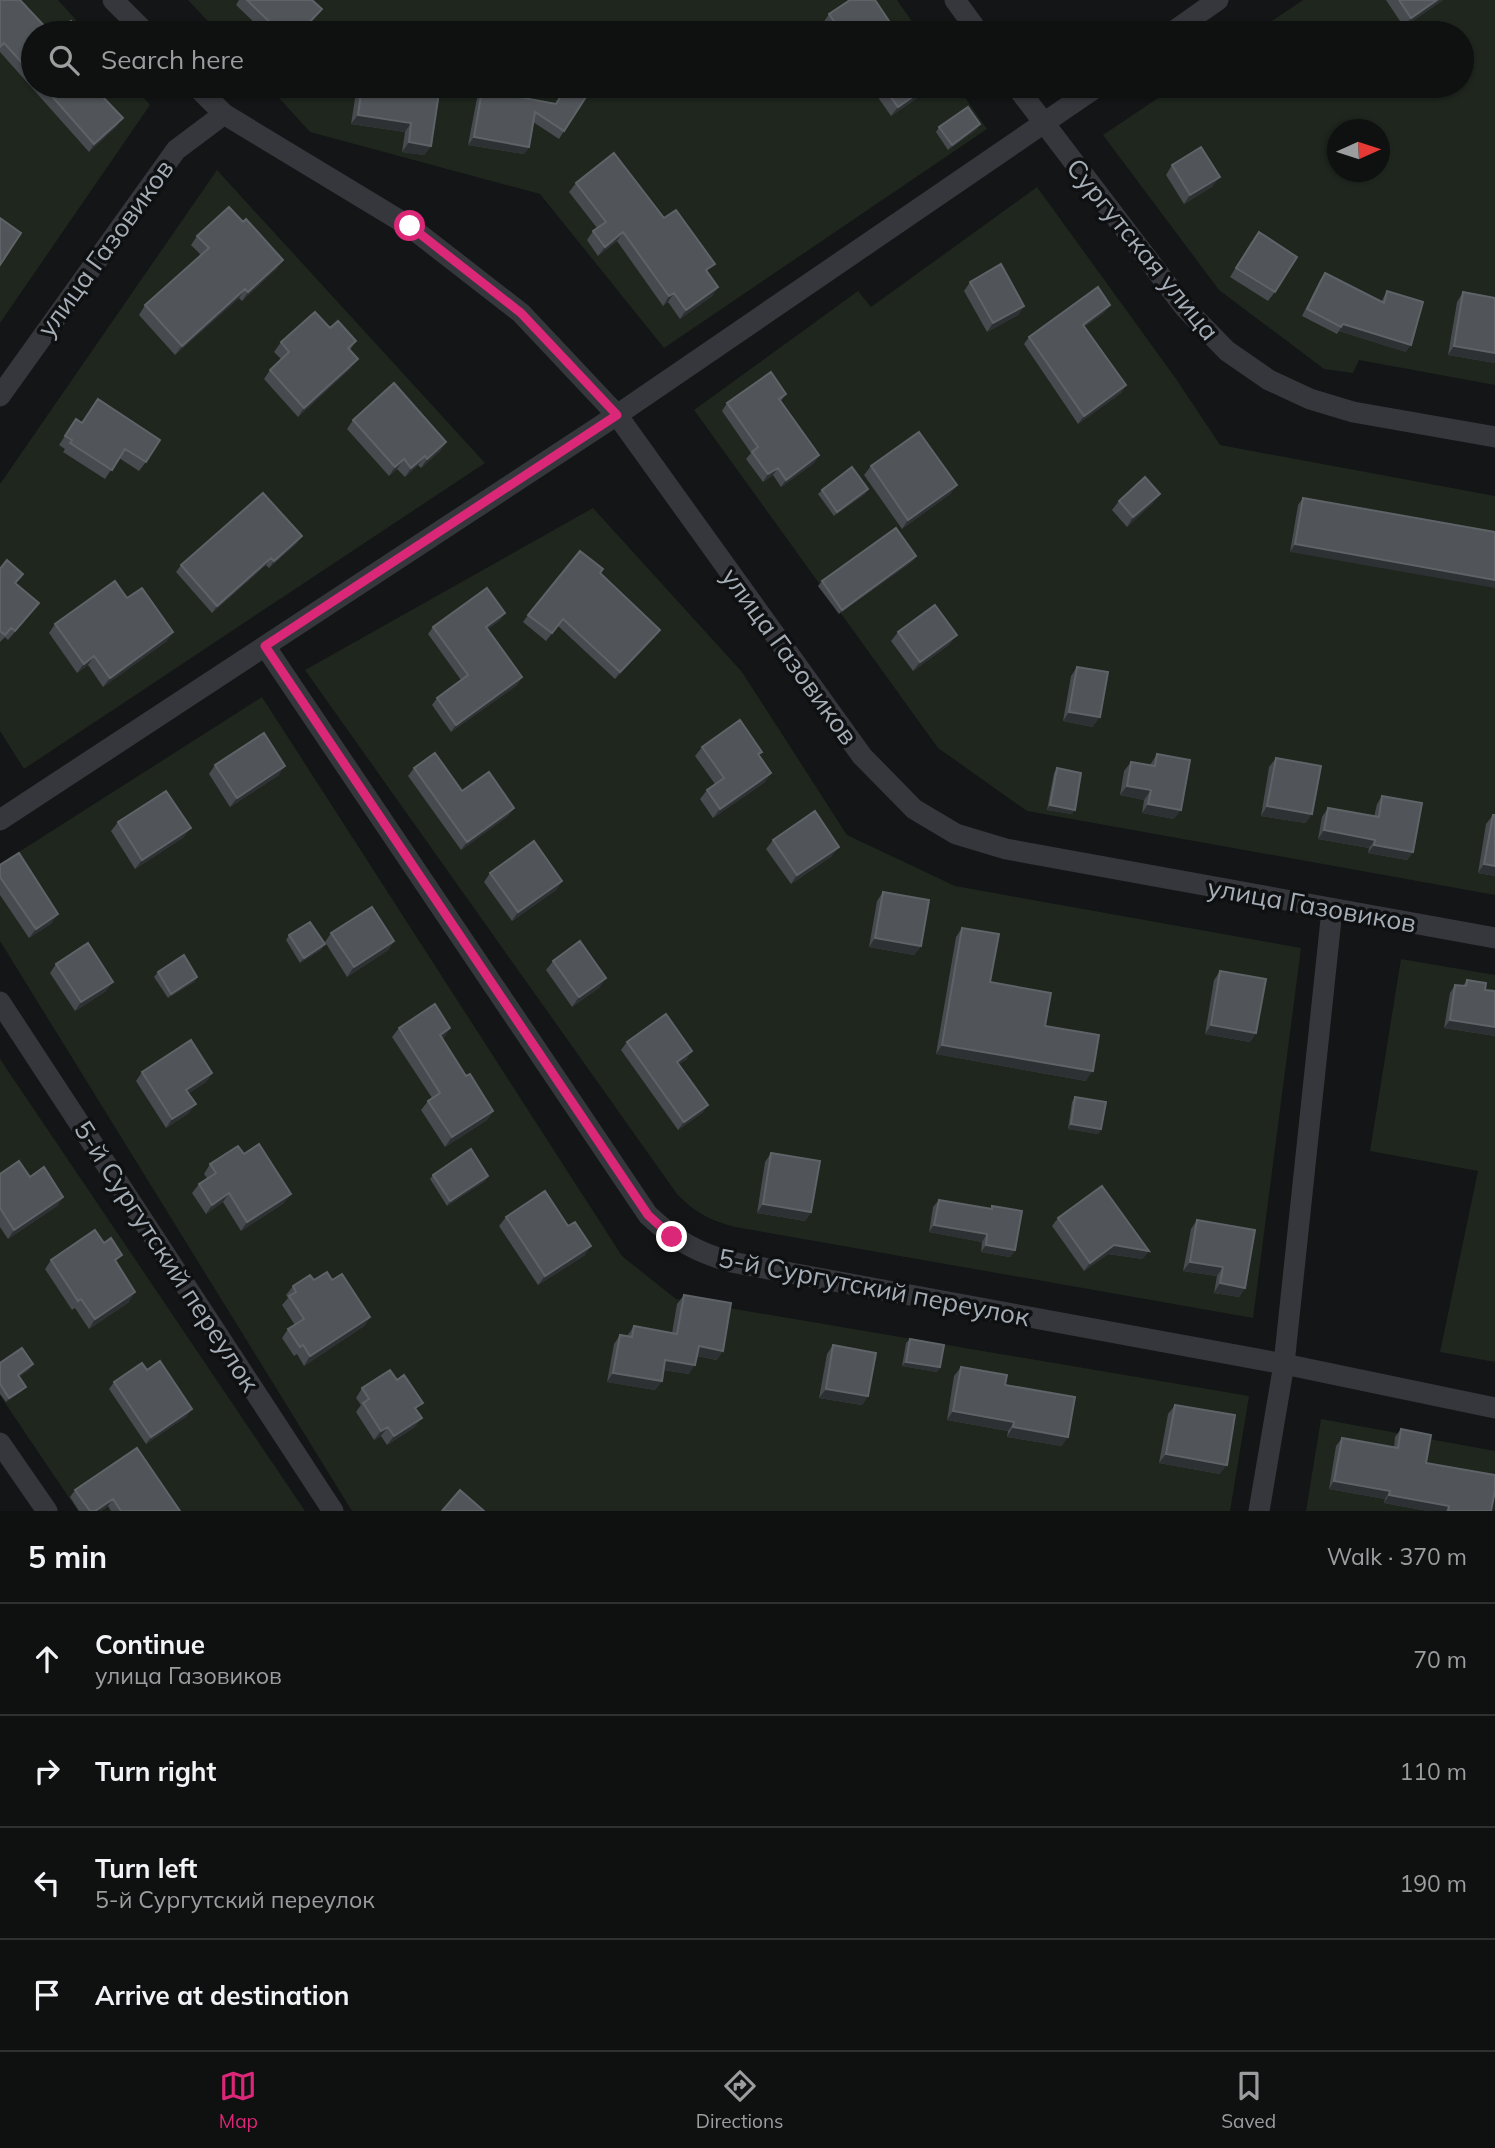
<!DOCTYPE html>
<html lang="en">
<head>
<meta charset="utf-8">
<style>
	:root { --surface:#0f1010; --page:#1d1e1e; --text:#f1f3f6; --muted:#9b9d9f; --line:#2f3030; --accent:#db2777 }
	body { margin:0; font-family:Mulish,sans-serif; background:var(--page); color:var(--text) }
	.compass { position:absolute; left:1327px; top:119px; width:63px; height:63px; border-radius:50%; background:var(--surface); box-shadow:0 2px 5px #0004; rotate:87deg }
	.stop { position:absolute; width:21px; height:21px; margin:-16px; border:5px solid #db2777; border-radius:50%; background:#fff }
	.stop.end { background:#db2777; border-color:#fff; box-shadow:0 2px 7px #0008 }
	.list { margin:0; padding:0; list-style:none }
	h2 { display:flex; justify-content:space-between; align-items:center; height:91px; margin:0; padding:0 28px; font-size:30px }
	h2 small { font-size:23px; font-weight:400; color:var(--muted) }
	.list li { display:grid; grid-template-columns:46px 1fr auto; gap:21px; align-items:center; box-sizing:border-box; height:112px; padding:0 28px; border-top:2px solid var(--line) }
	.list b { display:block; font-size:26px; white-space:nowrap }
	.list p { margin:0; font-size:23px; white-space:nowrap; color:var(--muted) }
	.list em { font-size:23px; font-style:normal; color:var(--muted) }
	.icon { flex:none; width:38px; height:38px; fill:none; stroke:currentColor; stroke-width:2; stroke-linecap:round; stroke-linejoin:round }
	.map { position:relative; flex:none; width:1495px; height:1511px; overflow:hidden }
	.search { position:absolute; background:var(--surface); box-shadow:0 2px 5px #0004; left:21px; right:21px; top:21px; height:77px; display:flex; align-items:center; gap:18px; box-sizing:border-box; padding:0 24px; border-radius:38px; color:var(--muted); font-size:26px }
	.sheet { height:539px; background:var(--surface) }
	nav { display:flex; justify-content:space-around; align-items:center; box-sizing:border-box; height:98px; border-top:2px solid var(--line); background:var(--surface); font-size:19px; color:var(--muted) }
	nav a { display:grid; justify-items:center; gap:4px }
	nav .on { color:var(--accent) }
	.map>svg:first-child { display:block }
</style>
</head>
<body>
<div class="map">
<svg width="1495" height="1511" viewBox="0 0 1495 1511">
	<rect width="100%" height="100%" fill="#141516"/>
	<path fill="#1e261e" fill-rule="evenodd" d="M0,0H58L88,33H33V86H134L150,105L0,323Z
		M188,0H897L920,33H219Z
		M1303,0H1495V385L1359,360L1353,373L1324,369L1219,290L1103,135L1176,86H1462V33H1254ZM1338,130H1380V172H1338Z
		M268,86H957L987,129L664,348L540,194L310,132Z
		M217,170L485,463L24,769L0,731V484Z
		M1037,187L1174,376L1220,445L1495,496V895L1027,811L938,748L694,410L858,291L871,307Z
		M593,508L742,672L847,835L955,886L1301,948L1253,1318L735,1227C711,1221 694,1212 677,1194L305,670Z
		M262,697L622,1256L676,1299L1249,1396L1230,1511H352L0,941V864Z
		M1401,959L1495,975V1362L1440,1352L1478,1171L1370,1151Z
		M0,1059L305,1511H78L5,1403L0,1395Z
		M1321,1419L1495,1451V1511H1306Z"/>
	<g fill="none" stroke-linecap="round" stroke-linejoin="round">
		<path stroke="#35373c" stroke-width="21" d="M113,0L146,33
			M955,0L979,33
			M1171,33L1218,0
			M196,86L224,114L409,226L521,313L617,415L862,756L914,809L956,834L1006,849L1495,938
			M1016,86L1185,308L1227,351L1269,380L1310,399L1353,412L1495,437
			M0,396L176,150L224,114
			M265,646L648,1215C675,1240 696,1252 731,1262L1284,1364L1495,1408
			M0,820L617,415L1098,86
			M0,1002L333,1511
			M0,1443L47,1511
			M1259,1511L1284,1364L1332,910"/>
	</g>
	<path fill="#474a4e" d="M0,0L33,33V86H110L103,96L117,126L89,152L0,52Z
		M239,0H312L315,18L301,33H265L236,5Z
		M1386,0H1443L1404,27Z
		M829,14L897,33H829L823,23Z
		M357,86H440L431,146L424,155L402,152L405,132L351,124Z
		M870,86H929L923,94L891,116Z
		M482,90L555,104L564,131L559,139L533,122L529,147L524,154L468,145L477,98Z
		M939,127L977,129L948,150L936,132Z
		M1172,165L1213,186L1184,204L1166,175Z
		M576,183L664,218L718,287L712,296L680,319L668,302L663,306L617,241L598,256L587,240L593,231L597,228L569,192Z
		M197,236L283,260L276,269L242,301L239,298L175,355L139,315L145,305L201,255L191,245Z
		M1252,241L1275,292L1268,301L1230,277Z
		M1325,273L1381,302L1387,291L1406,352L1339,331L1337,334L1302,316L1320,280Z
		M970,282L1024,306L1018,315L987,332L964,291Z
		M1463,292L1495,298V363L1448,355L1457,302Z
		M1105,312L1084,327L1126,385L1121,393L1078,424L1024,344L1029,337Z
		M330,328L356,341L350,350L351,368L298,417L264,379L270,370L281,359L274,352L281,342Z
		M786,394L781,401L819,455L814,463L781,487L773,475L763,482L746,459L751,453L722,411L727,403Z
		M76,419L146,462L139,471L119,458L105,479L63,452L65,449L59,445Z
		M353,420L446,442L440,451L421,468L418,465L405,477L397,469L389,476L347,429Z
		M871,466L957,485L950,494L902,529L864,475Z
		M868,489L865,494L834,516L818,494L822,490Z
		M1303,498L1495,532L1290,552L1298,505Z
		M1119,501L1153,503L1127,527L1112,510Z
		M297,543L269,568L266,565L212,613L176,572L181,565Z
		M913,561L839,614L818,586L822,581Z
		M0,569L16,583L32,612L8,640L5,637L0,642Z
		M600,573L655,637L615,679L558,626L546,641L523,622L528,615Z
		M127,598L167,641L103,687L88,665L77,673L49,633L55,624Z
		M505,613L500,620L488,629L522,677L517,685L451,732L432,705L437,698L461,680L428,634L433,627Z
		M898,632L950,644L913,671L891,641Z
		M1077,667L1093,727L1063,721L1071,676Z
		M702,747L762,752L759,756L765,782L713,818L700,799L707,790L715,784L695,756Z
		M1157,754L1174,819L1142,813L1144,800L1120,795L1124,771L1131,762L1150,765Z
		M1276,758L1306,823L1261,816L1269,767Z
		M215,765L279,775L230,807L209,774Z
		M414,768L462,791L514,808L508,816L461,850L408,776Z
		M1057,768L1072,814L1047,810L1054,773Z
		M1382,796L1413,852L1407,860L1368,853L1369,848L1318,839L1322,817L1328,808L1374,817L1377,804Z
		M1493,815L1495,876L1478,873L1486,824Z
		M118,822L184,837L135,869L111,831Z
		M773,840L832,856L791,884L766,849Z
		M0,865L52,923L29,938L0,895Z
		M490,873L562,881L556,890L512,921L484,882Z
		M883,892L921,946L914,955L869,947L877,901Z
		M962,928L990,982L1045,1026L1086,1081L936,1054L956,937Z
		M331,933L394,941L388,950L347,977L325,942Z
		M289,935L322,949L300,963L286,940Z
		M553,961L600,987L572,1007L546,970Z
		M56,964L106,991L75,1011L50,973Z
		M1220,971L1256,1033L1250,1042L1205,1034L1214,980Z
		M158,972L197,977L194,982L168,998L154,977Z
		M1467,980L1485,990L1495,991V1036L1444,1028L1450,993L1455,985L1463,986Z
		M399,1028H450L442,1039L466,1076L493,1111L487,1120L445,1147L421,1110L428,1101L432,1098L392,1037Z
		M627,1042L687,1059L679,1064L708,1105L702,1113L678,1130L621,1050Z
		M142,1072L212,1073L206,1082L189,1093V1113L166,1128L136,1081Z
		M1075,1097L1101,1129L1098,1134L1068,1129L1072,1102Z
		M771,1153L811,1212L805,1221L757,1213L765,1162Z
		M244,1154L284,1203L241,1231L223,1202L206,1214L192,1193L199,1184L207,1178L204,1174L210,1164Z
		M0,1174L30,1177L63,1197L57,1206L8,1239L0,1227Z
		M433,1175L488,1176L485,1181L447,1206L430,1179Z
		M939,1200L990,1209L992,1206L1015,1250L1010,1257L981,1252L982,1242L929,1232L933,1207Z
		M506,1217L585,1255L538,1285L499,1226Z
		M1058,1218L1143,1259L1108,1254L1084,1271L1052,1226Z
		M1197,1220L1245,1288L1239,1297L1214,1293L1217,1276L1183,1271L1191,1229Z
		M51,1260L117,1263L129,1302L89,1329L75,1308L72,1310L45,1269Z
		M314,1280H332L370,1317L364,1326L304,1366L297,1354L294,1356L282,1338L288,1329L295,1325L282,1305L288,1298L286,1295L293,1286Z
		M684,1295L717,1360L697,1356L689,1374L664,1370L662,1381L655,1390L607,1382L614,1344L620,1335L627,1336L634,1326L672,1333L677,1304Z
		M910,1339L940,1367L937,1372L902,1366L906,1343Z
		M833,1345L868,1396L862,1405L819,1398L827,1354Z
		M0,1363L30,1369L19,1377L22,1391L6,1402L0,1394Z
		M961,1367L1005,1385L1062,1446L1007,1437L1008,1431L947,1420L954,1376Z
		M147,1370L187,1416L146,1444L109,1389L114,1382Z
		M362,1388L417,1412L415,1427L387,1445L381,1436L374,1440L356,1412L361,1405L356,1398Z
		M1175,1405L1220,1474L1159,1463L1168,1414Z
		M1401,1429L1426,1463L1491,1511H1428L1384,1503L1385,1499L1329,1489L1336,1446L1342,1438L1394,1447L1395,1437Z
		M75,1490L180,1511H111L108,1506L101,1511H79L70,1497Z"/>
	<path fill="#2e3133" d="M1437,0H1443L1404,27L1411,18Z
		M322,9L315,18L301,33H299Z
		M929,86L923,94L891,116L898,107Z
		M358,115L411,123L405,132L351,124Z
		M123,118L117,126L89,152L94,144Z
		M980,124L977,129L948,150L952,145Z
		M474,137L529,147L524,154L468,145Z
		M409,142L431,146L424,155L402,152Z
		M1220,177L1213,186L1184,204L1190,195Z
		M623,232L617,241L598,256L605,247Z
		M283,260L276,269L242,301L248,292Z
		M718,287L712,296L680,319L686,310Z
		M245,289L239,298L175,355L182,346Z
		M674,293L668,302L663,306L669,296Z
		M1110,305L1105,312L1077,332L1083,325Z
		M1024,306L1018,315L987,332L993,323Z
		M1343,324L1411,345L1406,352L1339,331Z
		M1454,346L1495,353V363L1448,355Z
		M358,359L351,368L298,417L304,408Z
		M1126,385L1121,393L1078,424L1084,416Z
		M446,442L440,451L421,468L427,459Z
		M819,455L814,463L781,487L786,480Z
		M425,456L418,465L405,477L411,468Z
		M404,459L397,469L389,476L395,467Z
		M778,468L773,475L763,482L768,474Z
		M957,485L950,494L902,529L908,520Z
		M868,489L865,494L834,516L837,512Z
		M1160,494L1153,503L1127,527L1133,517Z
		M302,536L297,543L269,568L274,561Z
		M1295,544L1495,580V588L1290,552Z
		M916,556L913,561L839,614L842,610Z
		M271,558L266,565L212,613L217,606Z
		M505,613L500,620L481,634L486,627Z
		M660,630L655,637L615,679L620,672Z
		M173,632L167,641L103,687L110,678Z
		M957,635L950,644L913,671L920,662Z
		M94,656L88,665L77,673L84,664Z
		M522,677L517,685L451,732L456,725Z
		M1069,712L1100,717L1093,727L1063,721Z
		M285,766L279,775L230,807L237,798Z
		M771,773L765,782L713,818L720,809Z
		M1127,786L1151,790L1144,800L1120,795Z
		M1148,804L1181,810L1174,819L1142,813Z
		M1050,805L1075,810L1072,814L1047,810Z
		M1267,806L1312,814L1306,823L1261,816Z
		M514,808L508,816L461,850L467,842Z
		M191,828L184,837L135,869L142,860Z
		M1324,830L1375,840L1369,848L1318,839Z
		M1374,845L1413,852L1407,860L1368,853Z
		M839,847L832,856L791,884L797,875Z
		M1484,864L1495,866V876L1478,873Z
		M562,881L556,890L512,921L518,912Z
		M58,914L52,923L29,938L36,929Z
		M875,938L921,946L914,955L869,947Z
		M394,941L388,950L347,977L354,967Z
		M325,944L322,949L300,963L304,958Z
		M197,977L194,982L168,998L171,994Z
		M606,978L600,987L572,1007L579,997Z
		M113,982L106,991L75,1011L81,1002Z
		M1450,1020L1495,1027V1036L1444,1028Z
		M1211,1025L1256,1033L1250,1042L1205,1034Z
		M450,1028L444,1038L433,1045L440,1035Z
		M942,1045L1093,1071L1086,1081L936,1054Z
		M692,1051L687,1059L671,1070L677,1062Z
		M212,1073L206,1082L180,1099L186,1090Z
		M196,1104L189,1113L166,1128L172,1119Z
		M708,1105L702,1113L678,1130L684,1122Z
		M493,1111L487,1120L445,1147L452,1137Z
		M1071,1124L1101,1129L1098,1134L1068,1129Z
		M488,1176L485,1181L447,1206L450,1201Z
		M229,1193L223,1202L206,1214L212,1205Z
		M291,1194L284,1203L241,1231L247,1222Z
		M63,1197L57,1206L8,1239L14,1230Z
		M763,1204L811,1212L805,1221L757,1213Z
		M934,1225L987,1234L982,1242L929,1232Z
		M986,1245L1015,1250L1010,1257L981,1252Z
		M1114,1245L1149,1251L1143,1259L1108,1254L1084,1271L1090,1263Z
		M591,1246L585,1255L538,1285L545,1276Z
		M1190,1262L1223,1267L1217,1276L1183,1271Z
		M1220,1283L1245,1288L1239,1297L1214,1293Z
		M135,1292L129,1302L89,1329L95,1319Z
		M370,1317L364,1326L304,1366L310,1356Z
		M699,1346L723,1351L717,1360L692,1355Z
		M665,1360L695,1365L689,1374L659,1369Z
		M906,1362L940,1367L937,1372L902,1366Z
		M33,1364L30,1369L14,1380L18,1375Z
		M613,1373L662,1381L655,1390L607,1382Z
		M26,1387L22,1391L6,1402L9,1398Z
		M826,1389L868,1396L862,1405L819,1398Z
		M192,1409L187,1416L146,1444L151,1437Z
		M953,1411L1014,1422L1008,1431L947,1420Z
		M422,1418L415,1427L387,1445L394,1436Z
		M388,1427L381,1436L374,1440L381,1431Z
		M1013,1427L1068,1437L1062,1446L1007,1437Z
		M1166,1454L1227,1465L1220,1474L1159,1463Z
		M1334,1481L1390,1491L1385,1499L1329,1489Z
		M1389,1495L1449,1506L1446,1511H1428L1384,1503Z
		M113,1499L108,1506L101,1511H95Z"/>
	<path fill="#515559" stroke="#5e6368" stroke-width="2" d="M0,0H20L51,33H33V75L4,43L0,47Z
		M247,0H312L322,9L299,33H281Z
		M850,0H875L897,33H842L829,14Z
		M1399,0H1437L1411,18Z
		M71,21L82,33H58Z
		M43,86H110L101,95L123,118L94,144Z
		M362,86H440L431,146L409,142L411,123L358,115Z
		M567,86H593L564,131L535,112L529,147L474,137L482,90L556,104Z
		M883,86H928L898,107Z
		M968,107L980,124L952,145L939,127Z
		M1201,147L1220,177L1190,195L1172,165Z
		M614,153L664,218L676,210L715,264L706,270L718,287L686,310L674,293L669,296L623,232L605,247L593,231L606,222L576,183Z
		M229,207L243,222L246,219L283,260L248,292L245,289L182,346L145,305L209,248L197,236Z
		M0,218L21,233L0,265Z
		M1259,232L1297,257L1275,292L1236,268Z
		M1001,264L1024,306L993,323L970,282Z
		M1325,273L1384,303L1387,291L1423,302L1411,345L1343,324L1341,327L1307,309Z
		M1098,287L1110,305L1083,325L1126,385L1084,416L1029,337Z
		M1463,292L1495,298V353L1454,346Z
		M315,312L330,328L338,321L356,341L348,348L358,359L304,408L270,370L289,352L281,342Z
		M771,372L786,394L779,399L819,455L786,480L778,468L768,474L752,452L758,447L727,403Z
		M394,383L446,442L427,459L425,456L411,468L404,459L395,467L353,420Z
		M98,399L160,440L146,462L125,449L112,470L70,443L72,440L65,436L76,419L82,423Z
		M919,432L957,485L908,520L871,466Z
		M852,467L868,489L837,512L822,490Z
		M1145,477L1160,494L1133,517L1119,501Z
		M263,493L302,536L274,561L271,558L217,606L181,565Z
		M1303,498L1495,532V580L1295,544Z
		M896,528L916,556L842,610L822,581Z
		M580,551L603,569L600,573L660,630L620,672L563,619L552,633L528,615Z
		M7,560L23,574L15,583L39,603L15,631L11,628L5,635L0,631V569Z
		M115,581L127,598L142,588L173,632L110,678L94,656L84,664L55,624Z
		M487,588L505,613L486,627L522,677L456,725L437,698L468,675L433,627Z
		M935,605L957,635L920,662L898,632Z
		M1077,667L1108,672L1100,717L1069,712Z
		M740,720L762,752L758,754L771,773L720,809L707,790L724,778L702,747Z
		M264,733L285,766L237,798L215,765Z
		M435,753L462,791L489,772L514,808L467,842L414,768Z
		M1157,754L1190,760L1181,810L1148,804L1151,790L1127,786L1131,762L1155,766Z
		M1276,758L1321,766L1312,814L1267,806Z
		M1057,768L1081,773L1075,810L1050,805Z
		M166,791L191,828L142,860L118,822Z
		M1382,796L1422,803L1413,852L1374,845L1375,840L1324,830L1328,808L1379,817Z
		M815,811L839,847L797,875L773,840Z
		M1493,815H1495V866L1484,864Z
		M534,841L562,881L518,912L490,873Z
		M19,853L58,914L36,929L0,877V865Z
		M883,892L929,900L921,946L875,938Z
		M372,907L394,941L354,967L331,933Z
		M310,922L325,944L304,958L289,935Z
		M962,928L999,934L990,982L1051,993L1045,1026L1099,1035L1093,1071L942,1045Z
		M580,941L606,978L579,997L553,961Z
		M88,943L113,982L81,1002L56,964Z
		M184,955L197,977L171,994L158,972Z
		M1220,971L1266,979L1256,1033L1211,1025Z
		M1467,980L1486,983L1485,990L1495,991V1027L1450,1020L1455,985L1466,986Z
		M435,1004L450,1028L440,1035L466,1076L470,1074L493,1111L452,1137L428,1101L440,1093L399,1028Z
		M666,1014L692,1051L677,1062L708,1105L684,1122L627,1042Z
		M191,1040L212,1073L186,1090L196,1104L172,1119L142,1072Z
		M1075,1097L1106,1102L1101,1129L1071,1124Z
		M259,1144L291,1194L247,1222L229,1193L212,1205L199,1184L216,1173L210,1164L238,1146L244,1154Z
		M471,1149L488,1176L450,1201L433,1175Z
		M771,1153L820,1161L811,1212L763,1204Z
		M19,1161L30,1177L44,1167L63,1197L14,1230L0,1208V1174Z
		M1102,1186L1149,1251L1114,1245L1090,1263L1058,1218Z
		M545,1191L568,1226L575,1222L591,1246L545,1276L506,1217Z
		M939,1200L992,1209V1206L1022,1211L1015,1250L986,1245L987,1234L934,1225Z
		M1197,1220L1255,1230L1245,1288L1220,1283L1223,1267L1190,1262Z
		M95,1230L104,1243L111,1238L122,1255L115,1260L135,1292L95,1319L81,1299L78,1301L51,1260Z
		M327,1272L332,1280L342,1274L370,1317L310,1356L303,1345L300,1347L288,1329L304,1319L289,1296L296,1292L293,1286L310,1275L314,1280Z
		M684,1295L731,1303L723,1351L699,1346L695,1365L665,1360L662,1381L613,1373L620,1335L632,1337L634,1326L677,1334Z
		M910,1339L944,1345L940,1367L906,1362Z
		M833,1345L876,1353L868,1396L826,1389Z
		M22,1348L33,1364L18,1375L26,1387L9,1398L0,1384V1363Z
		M160,1361L192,1409L151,1437L114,1382L142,1363L147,1370Z
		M961,1367L1007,1375L1005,1385L1075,1397L1068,1437L1013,1427L1014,1422L953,1411Z
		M390,1370L397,1380L404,1375L423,1403L415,1408L422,1418L394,1436L388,1427L381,1431L363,1403L369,1399L362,1388Z
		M1175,1405L1235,1415L1227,1465L1166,1454Z
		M1401,1429L1431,1435L1426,1463L1495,1475V1491L1491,1511H1448L1449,1506L1389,1495L1390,1491L1334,1481L1342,1438L1398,1448Z
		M137,1448L180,1511H121L113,1499L95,1511H90L75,1490Z
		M460,1490L484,1511H442Z"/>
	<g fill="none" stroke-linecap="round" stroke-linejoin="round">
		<path stroke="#db2777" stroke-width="9" d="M410,226L521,313L617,415L265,646L648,1215L672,1237"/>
	</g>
	<g text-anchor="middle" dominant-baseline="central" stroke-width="7" stroke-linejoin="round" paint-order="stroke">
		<g font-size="26" fill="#a5aeb7" stroke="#0f1011">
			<text transform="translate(105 248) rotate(-54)">улица Газовиков</text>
			<text transform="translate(1143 249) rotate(51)">Сургутская улица</text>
			<text transform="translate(790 656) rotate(54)">улица Газовиков</text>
			<text transform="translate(1312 905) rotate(10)">улица Газовиков</text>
			<text transform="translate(167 1256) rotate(57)">5-й Сургутский переулок</text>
			<text transform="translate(874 1287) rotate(11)">5-й Сургутский переулок</text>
		</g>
	</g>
</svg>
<svg class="compass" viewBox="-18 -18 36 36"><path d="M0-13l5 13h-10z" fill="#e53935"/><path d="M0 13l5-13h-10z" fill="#9b9d9f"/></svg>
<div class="stop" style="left:410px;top:226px"></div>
<div class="stop end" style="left:672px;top:1237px"></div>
<div class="search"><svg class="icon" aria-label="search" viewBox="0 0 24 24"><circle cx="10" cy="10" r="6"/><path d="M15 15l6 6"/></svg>Search here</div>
</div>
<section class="sheet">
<h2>5 min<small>Walk · 370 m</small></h2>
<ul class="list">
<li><svg class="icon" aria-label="ahead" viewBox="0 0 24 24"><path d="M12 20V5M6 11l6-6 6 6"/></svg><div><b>Continue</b><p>улица Газовиков</p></div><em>70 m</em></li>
<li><svg class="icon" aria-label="right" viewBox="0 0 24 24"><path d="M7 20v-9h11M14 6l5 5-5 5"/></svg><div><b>Turn right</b></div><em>110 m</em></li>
<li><svg class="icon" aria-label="left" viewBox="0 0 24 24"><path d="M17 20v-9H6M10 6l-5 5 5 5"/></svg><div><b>Turn left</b><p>5-й Сургутский переулок</p></div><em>190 m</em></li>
<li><svg class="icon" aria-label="arrive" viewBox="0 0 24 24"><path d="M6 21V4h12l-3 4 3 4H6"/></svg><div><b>Arrive at destination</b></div></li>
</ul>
</section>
<nav>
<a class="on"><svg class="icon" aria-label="map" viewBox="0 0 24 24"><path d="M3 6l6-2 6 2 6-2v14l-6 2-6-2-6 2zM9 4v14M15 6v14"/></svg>Map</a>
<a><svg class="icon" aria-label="directions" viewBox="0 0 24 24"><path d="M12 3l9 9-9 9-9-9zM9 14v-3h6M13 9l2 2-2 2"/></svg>Directions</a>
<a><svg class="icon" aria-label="saved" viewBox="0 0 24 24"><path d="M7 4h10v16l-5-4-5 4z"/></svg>Saved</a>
</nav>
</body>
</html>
